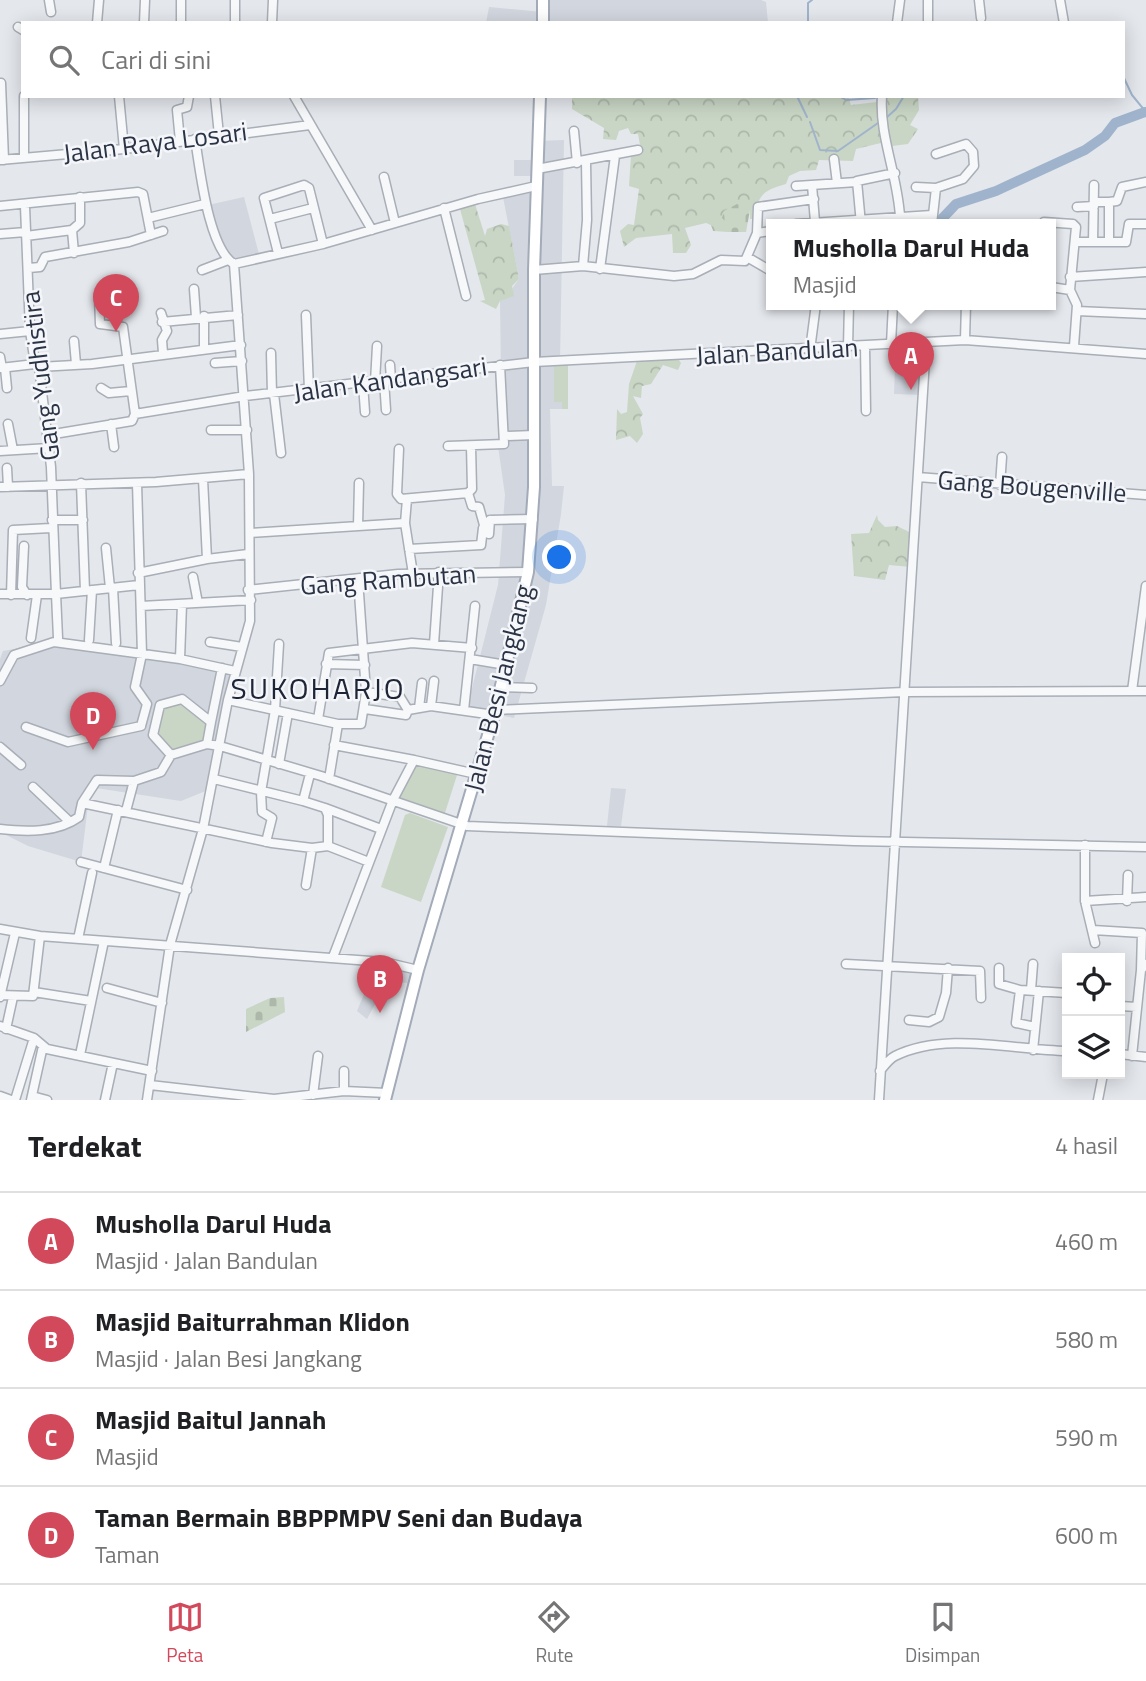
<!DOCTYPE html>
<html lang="id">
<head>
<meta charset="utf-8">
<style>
	:root { --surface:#fff; --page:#f6f6f6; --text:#202124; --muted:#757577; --line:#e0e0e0; --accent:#d1495b }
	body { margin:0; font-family:"Titillium Web",sans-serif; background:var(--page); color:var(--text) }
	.controls { position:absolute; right:21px; bottom:21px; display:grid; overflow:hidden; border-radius:0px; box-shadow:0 4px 18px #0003 }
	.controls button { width:63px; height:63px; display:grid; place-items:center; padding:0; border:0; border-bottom:2px solid var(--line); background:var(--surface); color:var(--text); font:35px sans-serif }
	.you { position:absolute; left:560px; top:558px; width:24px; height:24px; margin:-18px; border:5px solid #fff; border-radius:50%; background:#1a73e8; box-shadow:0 0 0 10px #1a73e833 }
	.badge { display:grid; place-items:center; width:46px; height:46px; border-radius:50%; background:var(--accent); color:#fff; font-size:23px; font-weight:700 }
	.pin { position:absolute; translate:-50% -58px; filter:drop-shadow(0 2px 4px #0008) }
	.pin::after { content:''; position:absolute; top:37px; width:24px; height:21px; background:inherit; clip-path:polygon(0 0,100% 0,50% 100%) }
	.popup { position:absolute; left:766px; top:219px; width:290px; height:91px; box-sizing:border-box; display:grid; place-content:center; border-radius:0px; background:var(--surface); filter:drop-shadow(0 2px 5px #0005); font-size:23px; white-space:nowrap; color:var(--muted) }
	.popup b { font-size:26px; color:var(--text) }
	.popup::after { content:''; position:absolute; left:50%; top:100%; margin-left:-14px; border:14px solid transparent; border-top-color:var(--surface) }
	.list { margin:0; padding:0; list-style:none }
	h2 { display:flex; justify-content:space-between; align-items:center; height:91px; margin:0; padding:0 28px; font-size:30px }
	h2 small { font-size:23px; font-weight:400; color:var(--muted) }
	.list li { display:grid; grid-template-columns:46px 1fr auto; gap:21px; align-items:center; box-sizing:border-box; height:98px; padding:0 28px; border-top:2px solid var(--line) }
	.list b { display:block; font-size:26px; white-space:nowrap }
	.list p { margin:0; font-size:23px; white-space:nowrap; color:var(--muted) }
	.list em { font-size:23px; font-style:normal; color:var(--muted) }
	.icon { flex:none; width:38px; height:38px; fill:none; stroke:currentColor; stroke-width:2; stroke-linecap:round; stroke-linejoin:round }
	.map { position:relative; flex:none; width:1146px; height:1100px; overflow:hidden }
	.search { position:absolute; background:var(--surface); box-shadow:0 4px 18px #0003; left:21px; right:21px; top:21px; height:77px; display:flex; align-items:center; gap:18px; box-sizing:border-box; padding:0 24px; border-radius:0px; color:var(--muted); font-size:26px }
	.sheet { height:483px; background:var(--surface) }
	nav { display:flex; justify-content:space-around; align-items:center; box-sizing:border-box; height:98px; border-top:2px solid var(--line); background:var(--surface); font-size:19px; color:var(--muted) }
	nav a { display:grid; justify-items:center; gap:4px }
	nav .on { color:var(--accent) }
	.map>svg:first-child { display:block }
</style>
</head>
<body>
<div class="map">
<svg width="1146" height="1100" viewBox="0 0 1146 1100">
	<defs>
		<pattern id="forest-crowns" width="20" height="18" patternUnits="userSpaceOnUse" patternTransform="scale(1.75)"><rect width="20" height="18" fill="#c9d6c5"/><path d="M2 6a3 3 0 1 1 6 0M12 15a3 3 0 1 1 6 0" fill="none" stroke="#adb8ab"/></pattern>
		<pattern id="cemetery-stones" width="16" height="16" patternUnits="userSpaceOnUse" patternTransform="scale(1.75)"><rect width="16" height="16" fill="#c9d6c5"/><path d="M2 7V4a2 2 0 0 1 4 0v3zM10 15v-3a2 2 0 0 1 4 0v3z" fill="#adb8ab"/></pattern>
	</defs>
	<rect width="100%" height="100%" fill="#e4e7ec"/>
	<path fill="#d2d6de" d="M547,0H761L766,2L768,23H546Z
		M489,7L543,12V23H486Z
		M564,140L560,361L555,402H562V409H550L552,486H564L561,514L546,605L514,718L467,708L498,585L505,495L498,446H502L500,301L506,297L519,279L502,192L536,185V176H514V160H537L538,141Z
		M244,197L260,258L230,262L223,257L208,205Z
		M896,343H926L923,395L894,394Z
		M54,642L235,671L213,788L181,801L96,788L89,797L81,862L28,846L0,832V659L3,651Z
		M611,788L626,789L621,826H607Z
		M382,966L410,972V984L381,977Z
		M371,978L383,980L380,995L367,1019L357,1011Z"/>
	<path fill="#c9d6c5" d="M554,361H568V409H562V402H554Z
		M182,699L211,722L207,744L171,755L153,735L160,705Z
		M415,762L458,772L444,816L396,798Z
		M410,813L448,827L421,902L381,887L405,815Z"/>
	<path fill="url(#forest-crowns)" d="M572,96H848L851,105L877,102L884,96H918L919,110L910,125L918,129L908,144L892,146L885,142L856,149L853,161L819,160L816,170L800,171L789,176L786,184C763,190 757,196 755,219H750V210L728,224V232L713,231L711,225L706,223L685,228L691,245L686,253H673L672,234L636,238L624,247L620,231L628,224L634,225L639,189L629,186L631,155L640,145L638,134H631L628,128L619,131L616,140L603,139L604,128L572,109Z
		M475,204L485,236L487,229L501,224L509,226L519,279L512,286L514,296L500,301L496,309L480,301L485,300L460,209Z
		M677,357L681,363L678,370L663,365L651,384L642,386L641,398L633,396L643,414L640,418L643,434L637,443L630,436L616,440L617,409L621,414L627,412L629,384L638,358Z
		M877,515L878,520L885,527L897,526L913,534L911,567L889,565L885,580L854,576L851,534L869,533Z"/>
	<path fill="url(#cemetery-stones)" d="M737,204L750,210L746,232H728V224L722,218L724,211Z
		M284,997L285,1012L246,1032V1009L270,998Z"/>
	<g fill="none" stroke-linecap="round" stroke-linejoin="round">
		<path stroke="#9fb4cc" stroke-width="2" d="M808,23V3L812,0
			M1123,76L1132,95L1146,112
			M797,96L807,117
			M839,96L846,100L875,98
			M886,118L896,109L904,96
			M810,122L820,150L838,151L878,123"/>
		<path stroke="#9fb4cc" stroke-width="10" d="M937,224L956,204L996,191L1085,150L1105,136L1115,123L1145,112"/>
		<g stroke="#a9aeb7" stroke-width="11">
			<path id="minor" d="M49,0L51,12
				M181,0V23
				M928,0V23
				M979,0L981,18
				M1060,0L1064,23
				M97,23L99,0
				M144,23L145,0
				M235,23V0
				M272,23L273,0
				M897,23L900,0
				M18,27L23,30
				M1,83L4,160
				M24,96V157
				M119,96L124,149
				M215,96L219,135
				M294,96L372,230
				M882,96C879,136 898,176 900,217
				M574,131L577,163
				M195,139C200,168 208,248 234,264L323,244L478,199L536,186
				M180,141L177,110L187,107L189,96
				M936,154L966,144L973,152L974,166L963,179L936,188
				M834,159L837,183
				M0,160L124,149L310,125
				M537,169L638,150
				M384,177L395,223
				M812,185L815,222
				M796,186L857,182
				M916,187L936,188L932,224
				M1094,202H1109V242
				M1109,202L1117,201L1122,187L1146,182
				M0,206L138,192L143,194L151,235
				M1077,207L1094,206
				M444,208L466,296
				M148,218L205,204
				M270,219L313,208
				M1044,222L1073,224L1076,227L1070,290
				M796,224L932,215
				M861,224L857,181L895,173
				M757,233L771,231
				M0,234L26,232
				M26,236L72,230
				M1075,242H1126L1129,224H1146
				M1093,242L1094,185
				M74,253L72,230L80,223V197
				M278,253L264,198L304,185L309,188L323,244
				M747,257L771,271
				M583,266L587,220L586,162
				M29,268L40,267L45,257L129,242L163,231
				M600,269L615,156
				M202,270L228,260
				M534,270L583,266L674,276L693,274L721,260L745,261L757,233L758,207L814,199
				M1070,277L1146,272
				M1051,287L1070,290L1077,305L1074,346
				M194,289L196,317
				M1077,311L1146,314
				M161,313L167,331L162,340L163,353
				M306,315L309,390
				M204,316V348
				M162,322L238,315
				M0,334L30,331
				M965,340L966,304
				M74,341L76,364
				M891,344L893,304
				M865,346L866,411
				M848,347L849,304
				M810,350L816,304
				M271,353L272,394
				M0,357L2,368
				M215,363L242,361
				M390,365L391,379
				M39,367L92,364L241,345
				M0,368L35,364
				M5,368L7,388
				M384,380L386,410
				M375,382L377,346
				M363,384L365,412
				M101,388L109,393L131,391
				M274,394L281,453
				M135,414L245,396L534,362L965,340L1146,354
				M8,424L13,450
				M111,424L114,447
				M211,430H247
				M48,435L132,421L135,414L123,327L100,324L99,295
				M505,436L534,435
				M448,446L504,444L500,365
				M399,449L397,494L401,499L468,493
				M0,451L49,448
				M7,468L8,487
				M918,477L1146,495
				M203,479L207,559
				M81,483L85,591
				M137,483L142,654L135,687L147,704L141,726
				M1000,485L1002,457
				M0,487L156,482L249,474
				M468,493L472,489L471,446
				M468,493L472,506L479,507L484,525
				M407,499L405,523L413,574
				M52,520H83
				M490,520L533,519
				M358,526L359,483
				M250,533L405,523
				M489,534L490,520
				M24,546L22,587L27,595
				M106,548L110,588
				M409,549L481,545L483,528L490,520
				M138,573L207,559L248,554
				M193,577L198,603
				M113,588L116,643
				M248,590L398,574L528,572
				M0,594H56L51,467L39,367L35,364L30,331L25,206
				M11,595L13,530L51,528
				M141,606L251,600
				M31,638L37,595
				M58,638L56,594L139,585
				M89,640L92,590
				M210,642L242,647
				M434,644L439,572
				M180,659L182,604
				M470,659L506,665
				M326,664L365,665
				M0,681L14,655L54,642L180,659L235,671
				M501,687L532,688
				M1132,691L1146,586
				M366,692L400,697L408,710L431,706L494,715
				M228,700L338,724H361L366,692L358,579
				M431,706L434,681
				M419,708L422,683
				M365,709L406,715L408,710
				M464,710L475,606
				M495,710L904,692L1146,691
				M318,719L329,653L412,643L472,648
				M211,722L222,668
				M26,727L68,742L141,726
				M334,745L414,760
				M0,747L21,765
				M171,755L153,735L160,705L182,699L211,722L207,744
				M279,764L288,713
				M310,774L303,801L325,808L328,815V846L369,862
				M214,779L303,801
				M329,779L338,724
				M33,787L70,822
				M82,803L272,843L312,848L328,846
				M325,808L381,829
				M126,811L134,781
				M0,829C26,832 57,833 79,817L82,803L97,780L134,781L161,772L171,755L207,744L220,746L321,776L467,826L854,841L1146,847
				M266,842L272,818L262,812L261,792L275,710L279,644
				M1085,845V901L1095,943
				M81,862L187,890
				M104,868L118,810
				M306,885L312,848
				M1085,901L1146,897
				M1127,901L1128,875
				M0,929L40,936L384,962L418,970
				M1093,930L1142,933L1141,970
				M78,939L92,873
				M333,957L393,800L414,760L476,774
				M846,964L980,971L981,998
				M999,968V984L1020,990L1067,993
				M107,988L162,1003
				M1020,990L1016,1023L1035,1027
				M1031,990L1033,964
				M34,992L91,1001
				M0,995L33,996L40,936
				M0,997L15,933
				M1120,1006L1137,1007
				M909,1020L929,1022L939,1017L946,993L948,968
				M0,1026L34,1038L47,1049L152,1071
				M6,1029L13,997
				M1033,1050L1039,991
				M1120,1054L1146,1057
				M80,1055L104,941
				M1132,1056L1141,970L1146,964
				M880,1071C884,1066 889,1059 895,1056C945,1031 1013,1050 1067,1051
				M150,1085L274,1099L344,1091L387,1093
				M344,1091V1071
				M313,1095L318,1056
				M0,1096L11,1100
				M32,1096L47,1100
				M15,1100L34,1038
				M31,1100L43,1046
				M105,1100L113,1063
				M147,1100L170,945L203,829L228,700L250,621L249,474L234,264
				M879,1100L926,343
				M1098,1100L1103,1074"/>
		</g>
		<g stroke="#a3abb8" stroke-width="14">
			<path id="major" d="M543,23V0
				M385,1100L418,970L494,715L528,572L534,487V270L540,96"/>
		</g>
		<use href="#minor" stroke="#f7f8fa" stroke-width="8"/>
		<use href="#major" stroke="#fff" stroke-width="10"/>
	</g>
	<g text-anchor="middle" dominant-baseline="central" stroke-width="5" stroke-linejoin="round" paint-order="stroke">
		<g font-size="26" fill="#2b3445" stroke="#f4f6f9">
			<text transform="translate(155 142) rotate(-7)">Jalan Raya Losari</text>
			<text transform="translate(777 351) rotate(-3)">Jalan Bandulan</text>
			<text transform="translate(40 376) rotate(-97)">Gang Yudhistira</text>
			<text transform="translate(390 379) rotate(-8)">Jalan Kandangsari</text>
			<text transform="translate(1032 486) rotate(4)">Gang Bougenville</text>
			<text transform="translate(388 579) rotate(-4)">Gang Rambutan</text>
			<text transform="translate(498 688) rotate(-76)">Jalan Besi Jangkang</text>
		</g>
		<g font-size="30" letter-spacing="2" fill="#1d2536" stroke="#f4f6f9">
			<text x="318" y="688">SUKOHARJO</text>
		</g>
	</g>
</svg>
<div class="controls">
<button><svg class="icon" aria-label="locate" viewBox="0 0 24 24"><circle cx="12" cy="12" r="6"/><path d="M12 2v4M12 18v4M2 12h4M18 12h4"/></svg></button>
<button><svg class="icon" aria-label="layers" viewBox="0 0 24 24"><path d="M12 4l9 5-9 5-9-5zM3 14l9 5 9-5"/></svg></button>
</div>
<div class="you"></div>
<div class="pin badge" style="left:911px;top:390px">A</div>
<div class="popup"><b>Musholla Darul Huda</b>Masjid</div>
<div class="pin badge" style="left:380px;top:1013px">B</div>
<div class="pin badge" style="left:116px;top:332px">C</div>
<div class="pin badge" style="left:93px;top:750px">D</div>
<div class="search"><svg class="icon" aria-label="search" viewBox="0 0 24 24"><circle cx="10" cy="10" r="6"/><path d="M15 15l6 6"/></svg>Cari di sini</div>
</div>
<section class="sheet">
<h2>Terdekat<small>4 hasil</small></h2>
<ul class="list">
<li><span class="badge">A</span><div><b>Musholla Darul Huda</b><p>Masjid · Jalan Bandulan</p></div><em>460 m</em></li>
<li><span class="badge">B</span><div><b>Masjid Baiturrahman Klidon</b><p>Masjid · Jalan Besi Jangkang</p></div><em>580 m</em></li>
<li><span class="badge">C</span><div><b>Masjid Baitul Jannah</b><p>Masjid</p></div><em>590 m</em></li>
<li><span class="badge">D</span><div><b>Taman Bermain BBPPMPV Seni dan Budaya</b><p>Taman</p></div><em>600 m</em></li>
</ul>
</section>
<nav>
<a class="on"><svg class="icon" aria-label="map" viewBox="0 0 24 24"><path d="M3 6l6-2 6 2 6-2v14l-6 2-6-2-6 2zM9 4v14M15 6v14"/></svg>Peta</a>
<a><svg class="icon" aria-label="directions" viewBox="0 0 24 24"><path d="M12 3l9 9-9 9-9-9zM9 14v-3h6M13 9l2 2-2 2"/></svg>Rute</a>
<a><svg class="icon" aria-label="saved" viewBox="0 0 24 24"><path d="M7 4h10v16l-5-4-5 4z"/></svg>Disimpan</a>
</nav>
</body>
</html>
